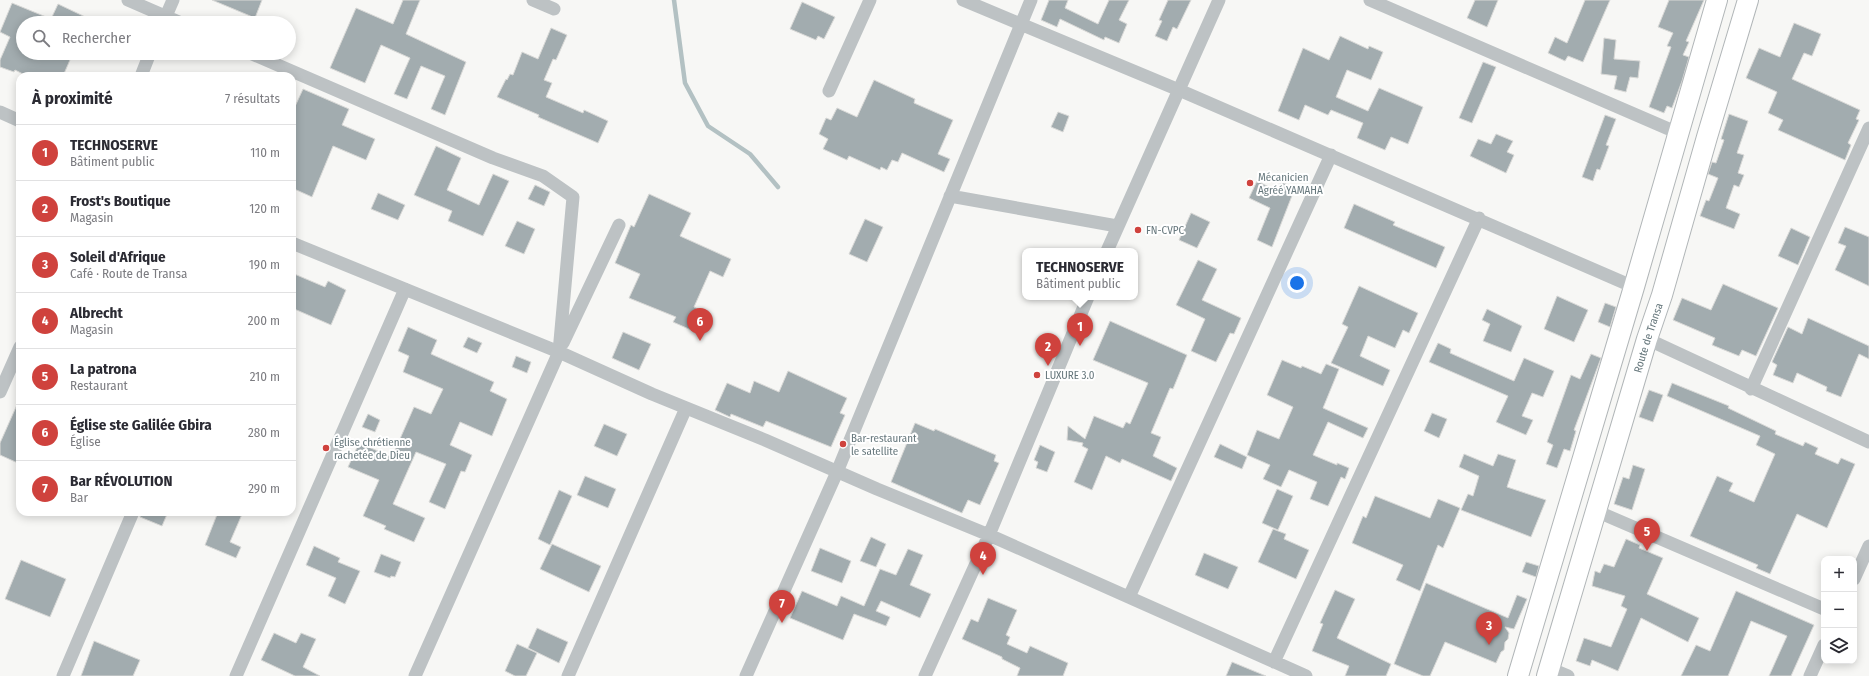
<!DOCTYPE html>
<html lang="fr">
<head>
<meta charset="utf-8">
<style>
	:root { --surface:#fff; --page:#f2f2f3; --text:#2b2b33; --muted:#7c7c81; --line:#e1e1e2; --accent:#cf423d }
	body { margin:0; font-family:"Fira Sans Condensed",sans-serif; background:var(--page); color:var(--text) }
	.controls { position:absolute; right:12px; bottom:12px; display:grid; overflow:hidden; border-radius:8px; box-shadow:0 2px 10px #0003 }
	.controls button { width:36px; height:36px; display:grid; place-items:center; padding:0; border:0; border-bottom:1px solid var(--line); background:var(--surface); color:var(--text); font:20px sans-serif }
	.you { position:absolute; left:1297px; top:283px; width:14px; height:14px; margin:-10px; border:3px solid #fff; border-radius:50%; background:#1a73e8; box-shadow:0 0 0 6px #1a73e833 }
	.badge { display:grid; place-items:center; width:26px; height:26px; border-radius:50%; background:var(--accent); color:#fff; font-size:13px; font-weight:700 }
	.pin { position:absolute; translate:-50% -33px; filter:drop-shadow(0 1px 2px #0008) }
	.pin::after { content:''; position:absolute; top:21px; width:14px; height:12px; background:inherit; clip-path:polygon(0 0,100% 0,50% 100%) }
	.popup { position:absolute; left:1022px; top:248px; width:116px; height:52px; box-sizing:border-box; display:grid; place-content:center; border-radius:8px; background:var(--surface); filter:drop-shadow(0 1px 3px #0005); font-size:13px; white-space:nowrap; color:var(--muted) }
	.popup b { font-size:15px; color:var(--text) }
	.popup::after { content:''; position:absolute; left:50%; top:100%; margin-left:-8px; border:8px solid transparent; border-top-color:var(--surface) }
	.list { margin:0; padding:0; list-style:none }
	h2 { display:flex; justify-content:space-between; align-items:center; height:52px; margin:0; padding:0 16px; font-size:17px }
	h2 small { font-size:13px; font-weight:400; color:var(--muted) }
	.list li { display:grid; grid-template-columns:26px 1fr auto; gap:12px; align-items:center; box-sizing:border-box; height:56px; padding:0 16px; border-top:1px solid var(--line) }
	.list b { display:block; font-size:15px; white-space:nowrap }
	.list p { margin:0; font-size:13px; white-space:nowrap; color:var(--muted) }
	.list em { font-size:13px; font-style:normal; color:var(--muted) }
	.icon { flex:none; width:22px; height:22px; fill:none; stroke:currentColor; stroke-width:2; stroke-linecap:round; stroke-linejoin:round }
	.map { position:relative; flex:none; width:1869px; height:676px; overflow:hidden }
	.search { position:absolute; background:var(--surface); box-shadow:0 2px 10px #0003; left:16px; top:16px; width:280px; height:44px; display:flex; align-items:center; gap:10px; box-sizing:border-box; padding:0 14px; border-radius:22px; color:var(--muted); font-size:15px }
	.panel { position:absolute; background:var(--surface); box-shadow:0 2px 10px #0003; left:16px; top:72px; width:280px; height:444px; border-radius:12px }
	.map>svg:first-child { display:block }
</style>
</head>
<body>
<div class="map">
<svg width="1869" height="676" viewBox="0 0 1869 676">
	<rect width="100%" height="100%" fill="#f7f7f5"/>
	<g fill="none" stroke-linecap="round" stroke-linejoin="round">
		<path stroke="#b3c1c3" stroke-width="4.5" d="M674,0L685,83L708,126L750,154L778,187"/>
	</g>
	<path fill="#a2acaf" stroke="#d9d9d7" d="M212,0H262L255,18Z
		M403,0H420L406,34L466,62L445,115L431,109L445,76L421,66L407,99L394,94L410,58L381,45L365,83L330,68L356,8L393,24Z
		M1049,0H1068L1065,8L1098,24L1109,0H1129L1119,20L1127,24L1119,43L1105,37L1104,40L1060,19L1057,27L1041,20Z
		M1168,0H1191L1177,29L1173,27L1167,41L1155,36L1162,21L1159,20Z
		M1475,0H1498L1487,27L1467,18Z
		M1585,0H1610L1583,62L1568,56L1565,61L1548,53L1555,37L1567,43Z
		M1669,0H1704L1686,41L1689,42L1683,55L1689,57L1682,81L1672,108L1667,106L1664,113L1649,107L1671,47L1667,46L1673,33L1658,27Z
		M802,2L835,17L824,39L818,36L816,40L790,29Z
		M12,3L51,19L58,4L98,23H23V53H73L63,76H27L15,70L14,72L0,67V60L10,37L0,32Z
		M1794,23L1821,34L1812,56L1804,53L1792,79L1860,110L1856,119L1859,120L1848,143L1851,145L1845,160L1778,130L1783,120L1768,113L1777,92L1746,78L1759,48L1780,57Z
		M551,28L567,35L556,60L553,59L544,80L552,83L546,97L583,113L584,110L608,121L598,143L538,117L539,115L497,97L506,79L507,80L510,74L513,75L522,52L538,59Z
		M1340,36L1368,49L1369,46L1383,52L1371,80L1347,70L1336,97L1368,111L1379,88L1423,107L1408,144L1391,137L1385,150L1357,138L1363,123L1331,110L1328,115L1305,105L1299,120L1278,111L1303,48L1329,60Z
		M1604,38L1616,40L1614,59L1640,61L1638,78L1630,77L1626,92L1614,89L1617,76L1601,74Z
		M1483,62L1496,67L1472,123L1459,118Z
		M874,80L915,99L914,103L953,120L938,154L950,159L944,172L902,153L898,162L892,160L887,170L881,167L880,170L849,156L847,160L823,149L828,139L819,134L826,118L831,120L837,108L857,117Z
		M303,89L349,109L342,125L375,139L366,160L333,146L312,197L292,188V113Z
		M1058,112L1069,116L1063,132L1051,127Z
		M1729,114L1748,121L1737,153L1744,155L1738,173L1744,175L1739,187L1734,185L1726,208L1740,214L1734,229L1700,216L1706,200L1709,201L1718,178L1708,174L1712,162L1716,163L1724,140L1721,139Z
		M1605,115L1616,119L1606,145L1609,146L1600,170L1597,169L1593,181L1582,177Z
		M1496,134L1513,141L1507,152L1514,155L1506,173L1470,156L1478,139L1491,144Z
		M436,146L461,158L447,190L479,205L493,174L509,181L483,236L448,221L452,211L414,195Z
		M1257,181L1277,191L1281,182L1295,188L1272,247L1257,240L1270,208L1249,198Z
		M535,185L550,192L544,206L528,199Z
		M378,193L405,205L398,220L371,209Z
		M649,194L691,213L680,236L731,259L723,277L710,271L694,307L706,313L698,333L673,322L676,317L629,298L640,274L615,263L631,225L634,227Z
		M1354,204L1395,222L1393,225L1445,247L1436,268L1344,228Z
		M1191,213L1210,222L1197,248L1179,240Z
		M865,219L883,227L867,262L849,254Z
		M517,221L535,229L524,254L505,246Z
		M1845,227L1869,237V286L1835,270L1846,246L1838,243Z
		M1791,228L1810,237L1798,265L1778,256Z
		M1198,260L1217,269L1202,300L1241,318L1234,334L1230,333L1216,362L1191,351L1205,319L1176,305Z
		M292,273L325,287L328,281L346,290L331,325L292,308Z
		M1723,284L1778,308L1756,356L1742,350L1739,356L1712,345L1715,338L1673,320L1682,298L1711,310Z
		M1359,286L1418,313L1409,333L1403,330L1395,348L1368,336L1360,356L1390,370L1383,386L1331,363L1348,327L1342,324Z
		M1557,296L1588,310L1574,342L1544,329Z
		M1605,303L1616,307L1610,327L1598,322Z
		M1487,309L1522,326L1511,352L1483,341L1490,324L1482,320Z
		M1808,318L1869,346V359L1859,354L1841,397L1826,391L1827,387L1797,373L1793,383L1773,375L1777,365L1772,362L1788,327L1802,334Z
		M1110,321L1187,355L1173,389L1170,388L1151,433L1161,437L1153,456L1177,468L1171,481L1122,459L1120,463L1106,456L1092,490L1074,482L1088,449L1082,446L1083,443L1067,440L1068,426L1085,439L1094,416L1123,428L1126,422L1130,424L1148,383L1093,360Z
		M408,327L437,340L431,354L494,382L490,391L507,399L492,436L460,422L450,445L472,455L465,472L461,471L445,509L429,502L446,464L416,452L393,504L425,518L414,542L384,529L386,526L363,516L379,480L348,467L359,443L392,457L414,407L431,414L443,389L403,372L409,356L398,351Z
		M623,332L651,344L639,370L612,358Z
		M468,337L482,343L477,353L463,347Z
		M1438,343L1451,349L1450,353L1514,381L1524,358L1554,371L1543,397L1532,393L1522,416L1533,420L1526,435L1496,422L1508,396L1429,362Z
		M1591,354L1601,358L1574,430L1576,431L1570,451L1564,449L1557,468L1546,464L1553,445L1547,442L1571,375L1580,379Z
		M516,356L531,362L527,373L512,367Z
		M1282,360L1301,368L1302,366L1321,374L1326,364L1339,369L1323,408L1368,428L1363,438L1328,422L1313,455L1337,465V463L1349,468L1345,479L1341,477L1328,506L1310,499L1317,482L1289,470L1281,487L1263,479L1270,465L1247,455L1257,430L1279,439L1293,407L1267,395Z
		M788,371L847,398L840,413L845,415L831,447L766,421L763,427L731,414L730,417L715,410L727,383L750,393L754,381L779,392Z
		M1672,383L1729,406L1728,408L1776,431L1775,434L1803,446L1805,442L1818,448L1815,454L1838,464L1841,458L1855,464L1827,528L1797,514L1770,574L1756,568L1758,565L1690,536L1717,476L1733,483L1729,491L1754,502L1775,454L1756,445L1760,436L1667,396Z
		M1649,390L1663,395L1653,422L1639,417Z
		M20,398V464L0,455V443Z
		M1432,413L1447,419L1439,438L1424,431Z
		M368,414L380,420L375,432L362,427Z
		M915,423L934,431L935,429L996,455L994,461L999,463L980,505L968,500L962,513L891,482Z
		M604,424L627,434L617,456L594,446Z
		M1220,444L1247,457L1242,469L1214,457Z
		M1040,445L1055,452L1047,472L1036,468L1038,462L1034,460Z
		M1464,454L1493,466L1498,454L1516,460L1507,487L1546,500L1531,537L1461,510L1468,494L1473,496L1479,476L1459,467Z
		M1633,465L1645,469L1632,510L1614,504L1623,477L1629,479Z
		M585,476L616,489L608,508L577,495Z
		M1277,489L1293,496L1278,530L1262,523Z
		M559,490L572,496L550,545L538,539Z
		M1375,496L1430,518L1438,499L1460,508L1443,548L1438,545L1420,591L1396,580L1403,565L1352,543L1363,516L1366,518Z
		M141,512H168L162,526L140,517Z
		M218,512H243L230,542L241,547L236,558L205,545Z
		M1273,529L1286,534L1284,539L1309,550L1296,579L1258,562Z
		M871,537L886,544L876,567L860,561Z
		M1626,539L1640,545L1639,548L1663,558L1647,594L1699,618L1688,642L1641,618L1618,671L1592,660L1590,666L1576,661L1584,638L1611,647L1627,609L1621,606L1625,596L1592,586L1595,571L1600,573L1604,564L1614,567Z
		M552,544L601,566L589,592L540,569Z
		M314,546L340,558L338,562L360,571L345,604L328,596L336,578L306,565Z
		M820,548L851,561L842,583L811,571Z
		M908,549L923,555L910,585L931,594L920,618L881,601L876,611L890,617L886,626L854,614L843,640L790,618L802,591L837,606L841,596L864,606L880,569L896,575Z
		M1204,553L1238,567L1228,589L1195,575Z
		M381,554L401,562L395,577L391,576L390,578L374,572Z
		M21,560L66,579L50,617L5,599Z
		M1526,562L1539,566L1536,577L1522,572Z
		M1426,583L1508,618L1517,595L1527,599L1514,629L1505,627L1509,633L1508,639L1505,642L1504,650L1501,652L1496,663L1445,642L1430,676H1423L1394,664Z
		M1335,590L1355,599L1337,638L1391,664L1386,676H1345L1349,666L1312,651L1323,624L1320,623Z
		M1736,591L1814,625L1791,676H1769L1787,636L1751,621L1728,676H1681L1696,645L1710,651Z
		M988,598L1017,610L1006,635L1010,637L1007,644L1027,653L1030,646L1068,663L1063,676H1017L1020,668L1002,659V657L962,639L971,619L978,622Z
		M537,628L568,642L559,663L528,648Z
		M274,633L296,643L301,633L316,639L303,667L320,676H295L261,660Z
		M94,641L140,660L133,676H81Z
		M517,644L537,653L526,676H515L505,671Z
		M1232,662L1266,676H1226Z"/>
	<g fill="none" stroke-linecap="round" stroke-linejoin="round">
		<g stroke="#b1b6b8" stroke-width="22">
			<g id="primary">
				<path d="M1518,676L1634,287L1717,0"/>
				<path id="s1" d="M1547,676L1647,339L1662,295L1707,137L1748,0"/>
			</g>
		</g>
		<path stroke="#bdc2c4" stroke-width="13" d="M128,0L181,23
			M533,0L554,9
			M963,0L1179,90L1634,287
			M1370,0L1678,133
			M163,23L173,0
			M250,53L493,158L543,176L573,197L559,352
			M141,76L150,53
			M829,91L870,0
			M0,112L20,121
			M950,196L1117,226
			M292,243L559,352
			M1107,251L1219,0
			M1647,339L1869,442
			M563,343L619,225
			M1751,389L1869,128
			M0,392L20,347
			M1596,511L1824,609
			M1854,579L1869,546
			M1129,597L1331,155
			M1274,662L1479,218
			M1549,668L1568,676
			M63,676L133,512
			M236,676L405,289
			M415,676L559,352L652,394L765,440L877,489L989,535L1306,676
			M568,676L686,408
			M746,676L837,472L1031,0
			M925,676L989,535L1088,297
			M1810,676L1824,645"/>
		<use href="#primary" stroke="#fff" stroke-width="20"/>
	</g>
	<g fill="#cf423d" stroke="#fff" stroke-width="1.5">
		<circle cx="1250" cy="183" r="4"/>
		<circle cx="1138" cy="230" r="4"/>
		<circle cx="1037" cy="375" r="4"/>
		<circle cx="843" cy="444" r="4"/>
		<circle cx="326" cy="448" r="4"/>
	</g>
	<g text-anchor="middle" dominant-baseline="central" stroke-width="4" stroke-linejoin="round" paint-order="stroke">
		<g font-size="11" fill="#66777c" stroke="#fff" text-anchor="start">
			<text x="1258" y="177">Mécanicien<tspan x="1258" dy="13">Agréé YAMAHA</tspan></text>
			<text x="1146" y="230">FN-CVPC</text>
			<text x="1045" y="375">LUXURE 3.0</text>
			<text x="851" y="438">Bar-restaurant<tspan x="851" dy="13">le satellite</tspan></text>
			<text x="334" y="442">Église chrétienne<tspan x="334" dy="13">rachetée de Dieu</tspan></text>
		</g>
		<g font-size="11" fill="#66777c" stroke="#fff">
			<text stroke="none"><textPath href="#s1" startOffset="353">Route de Transa</textPath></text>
		</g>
	</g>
</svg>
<div class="controls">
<button>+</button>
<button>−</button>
<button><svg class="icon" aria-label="layers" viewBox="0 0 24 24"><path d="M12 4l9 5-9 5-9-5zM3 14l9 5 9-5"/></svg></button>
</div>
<div class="you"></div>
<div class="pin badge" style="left:1080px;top:346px">1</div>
<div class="popup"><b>TECHNOSERVE</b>Bâtiment public</div>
<div class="pin badge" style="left:1048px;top:366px">2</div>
<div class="pin badge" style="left:1489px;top:645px">3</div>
<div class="pin badge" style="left:983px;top:575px">4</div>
<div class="pin badge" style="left:1647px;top:551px">5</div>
<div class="pin badge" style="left:700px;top:341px">6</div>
<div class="pin badge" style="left:782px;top:623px">7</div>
<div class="search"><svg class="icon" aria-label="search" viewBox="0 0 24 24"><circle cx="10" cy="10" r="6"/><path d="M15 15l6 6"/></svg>Rechercher</div>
<section class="panel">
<h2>À proximité<small>7 résultats</small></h2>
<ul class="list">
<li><span class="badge">1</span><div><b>TECHNOSERVE</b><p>Bâtiment public</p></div><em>110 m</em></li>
<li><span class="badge">2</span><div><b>Frost's Boutique</b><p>Magasin</p></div><em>120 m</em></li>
<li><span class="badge">3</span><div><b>Soleil d'Afrique</b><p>Café · Route de Transa</p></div><em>190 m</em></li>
<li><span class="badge">4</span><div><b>Albrecht</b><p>Magasin</p></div><em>200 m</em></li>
<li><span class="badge">5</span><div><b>La patrona</b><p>Restaurant</p></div><em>210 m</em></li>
<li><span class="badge">6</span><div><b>Église ste Galilée Gbira</b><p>Église</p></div><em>280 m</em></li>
<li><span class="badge">7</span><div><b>Bar RÉVOLUTION</b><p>Bar</p></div><em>290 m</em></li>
</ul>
</section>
</div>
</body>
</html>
